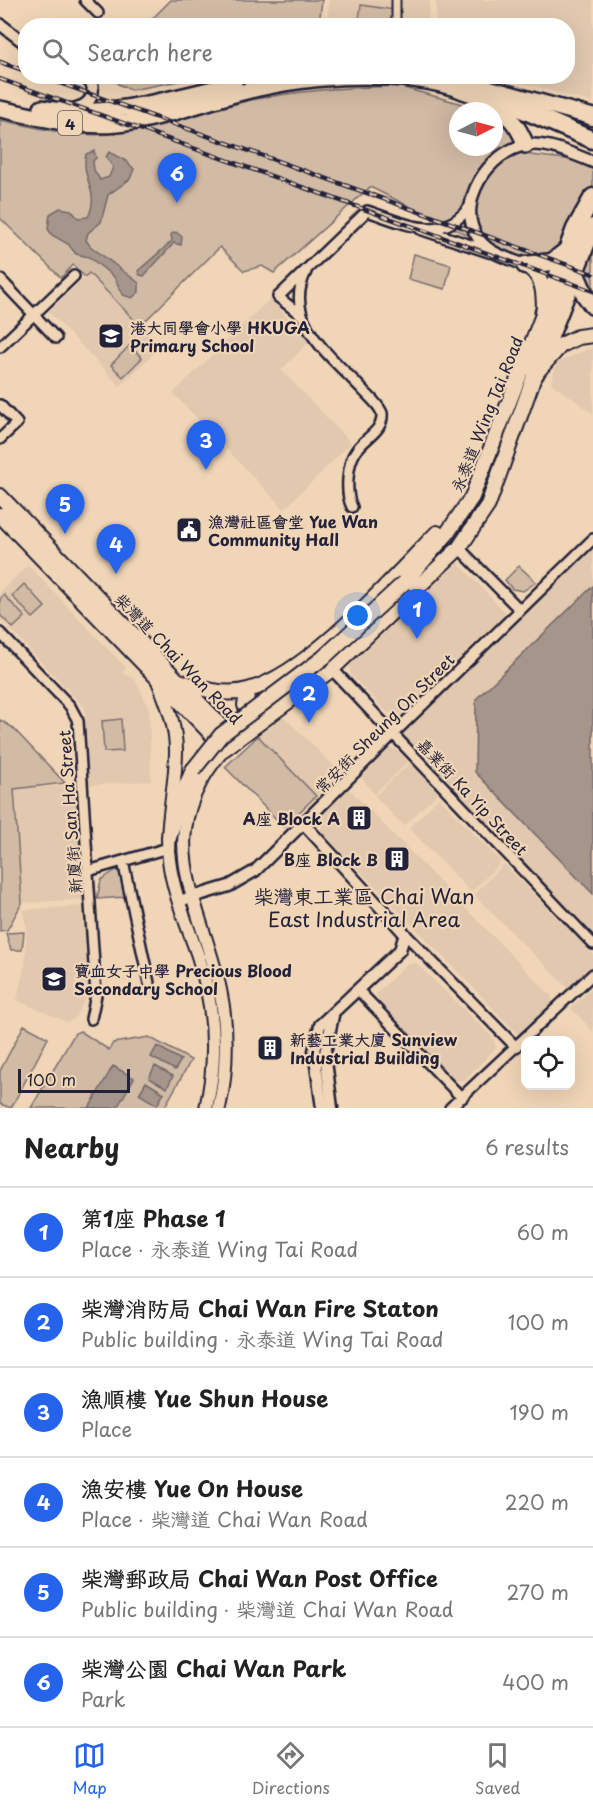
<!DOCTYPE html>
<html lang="en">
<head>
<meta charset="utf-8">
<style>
	:root { --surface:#fff; --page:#f2f2f2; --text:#222; --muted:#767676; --line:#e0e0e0; --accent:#2563eb }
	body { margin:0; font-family:"Playpen Sans","LXGW WenKai TC",sans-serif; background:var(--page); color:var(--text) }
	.controls { position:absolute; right:18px; bottom:18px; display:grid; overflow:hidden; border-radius:12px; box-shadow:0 6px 24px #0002 }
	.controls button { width:54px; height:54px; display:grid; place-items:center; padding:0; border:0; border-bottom:2px solid var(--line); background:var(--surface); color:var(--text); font:30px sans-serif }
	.compass { position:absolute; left:449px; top:102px; width:54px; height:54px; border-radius:50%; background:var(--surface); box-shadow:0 6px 24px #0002; rotate:84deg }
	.scale { position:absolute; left:18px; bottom:15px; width:112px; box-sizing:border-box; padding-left:6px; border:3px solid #22223b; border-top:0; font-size:16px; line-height:21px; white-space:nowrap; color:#22223b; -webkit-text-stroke:4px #f0d5b7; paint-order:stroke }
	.you { position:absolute; left:358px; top:616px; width:21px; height:21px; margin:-15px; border:4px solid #fff; border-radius:50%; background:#1a73e8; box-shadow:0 0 0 9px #1a73e833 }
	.badge { display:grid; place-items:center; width:39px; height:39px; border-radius:50%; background:var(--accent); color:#fff; font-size:20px; font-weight:700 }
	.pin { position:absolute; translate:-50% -50px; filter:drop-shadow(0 2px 3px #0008) }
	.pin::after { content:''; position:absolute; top:32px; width:21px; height:18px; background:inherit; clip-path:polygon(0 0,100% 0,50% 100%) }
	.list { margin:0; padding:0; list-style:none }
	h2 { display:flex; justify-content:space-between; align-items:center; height:78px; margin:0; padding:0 24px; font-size:26px }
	h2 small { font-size:20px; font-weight:400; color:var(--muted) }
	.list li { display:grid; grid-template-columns:39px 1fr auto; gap:18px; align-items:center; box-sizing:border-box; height:90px; padding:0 24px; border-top:2px solid var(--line) }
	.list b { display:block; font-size:22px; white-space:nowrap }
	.list p { margin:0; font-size:20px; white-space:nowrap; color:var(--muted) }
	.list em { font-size:20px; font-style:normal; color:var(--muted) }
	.icon { flex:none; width:33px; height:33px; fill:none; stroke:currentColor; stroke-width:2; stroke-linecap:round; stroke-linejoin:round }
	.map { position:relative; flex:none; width:593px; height:1108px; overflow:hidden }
	.search { position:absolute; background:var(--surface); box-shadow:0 6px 24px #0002; left:18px; right:18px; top:18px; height:66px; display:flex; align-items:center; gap:15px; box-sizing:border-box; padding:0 21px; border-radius:24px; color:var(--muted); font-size:22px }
	.sheet { height:618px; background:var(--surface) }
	nav { display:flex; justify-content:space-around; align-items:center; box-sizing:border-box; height:84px; border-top:2px solid var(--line); background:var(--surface); font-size:16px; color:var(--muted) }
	nav a { display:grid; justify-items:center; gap:3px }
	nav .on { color:var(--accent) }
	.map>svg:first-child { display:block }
</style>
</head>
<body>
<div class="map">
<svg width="593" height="1108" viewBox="0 0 593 1108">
	<rect width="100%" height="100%" fill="#f0d5b7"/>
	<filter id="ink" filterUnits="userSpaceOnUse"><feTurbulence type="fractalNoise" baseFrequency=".0167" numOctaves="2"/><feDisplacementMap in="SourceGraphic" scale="12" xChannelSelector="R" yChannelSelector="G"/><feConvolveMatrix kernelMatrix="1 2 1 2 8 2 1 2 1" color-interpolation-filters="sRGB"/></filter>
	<g filter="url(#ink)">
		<path fill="#e1c8ae" d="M329,0H430L427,25L327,26Z
			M436,0H593V103L502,77L568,76V26L436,25Z
			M89,273L160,347L120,386L49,312Z
			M270,299L310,341L281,370L351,443L284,509L173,393Z
			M593,347V413L551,383L557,363Z
			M593,548V935L402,733L453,680Z
			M458,563L506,613L401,714L388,713L350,674V665Z
			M28,565L126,668L122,673L135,679L149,709L151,781L89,785L85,708L0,618V592Z
			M284,717L340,772L316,796L258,736Z
			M390,748L396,749L408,762L374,794L361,777Z
			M410,763L438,793L404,826L375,796Z
			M75,785L82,899L22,903L14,789Z
			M349,789L551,996L552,1002L520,1036L321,831L324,813Z
			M439,798L501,862L471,892L409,828Z
			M504,864L593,954V968L573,988L567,987L474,895Z
			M82,906L88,994L75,1018L67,1022L17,1000L25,964L27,930L23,910Z
			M416,963L493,1038L496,1048L464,1080L455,1081L380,1003L376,994L407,964Z
			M593,987V1031L571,1008Z"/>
		<path fill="#d2bba5" stroke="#7a6e70" stroke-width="1.5" d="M171,0H322L319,25H146Z
			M361,5L395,10L393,25L358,26Z
			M117,77V76L201,77L131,90L118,84Z
			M397,86L488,111H458V147H494V114L507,120L522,154L574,160L593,169V297L370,187L274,273L262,266L244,271L220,247L140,326L89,273L85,277L73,265L61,278L0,218V120C35,127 72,138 109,134C156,129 201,112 247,101C295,90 347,88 397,86Z
			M414,254L451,265L445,289L408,279Z
			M130,345L142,358L123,377L111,365Z
			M519,566L536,582L523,591L512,589L505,580Z
			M24,584L45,607L33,618L12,596Z
			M4,595L25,617L13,628L0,615V599Z
			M121,719L123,751L104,752L102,721Z
			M0,720L12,727L65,783L14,789L22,903L7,930L0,931Z
			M258,736L316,796L284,827L225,767Z
			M116,870L120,872L125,897L97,899L101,880Z
			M24,932L22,950H11L6,933Z
			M24,1025L48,1038L11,1108L0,1104V1071Z
			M80,1031L109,1050L113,1043L149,1037L191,1060L164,1108H31L75,1033Z"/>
		<path fill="#a6958b" stroke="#71676b" stroke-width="1.5" d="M94,151L96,158L93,161L94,170L100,180L109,177L113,167L106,157L109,152L126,161L134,169L130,179L108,195L101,222L88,233L86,240L90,246L139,283V292L132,298L123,295L114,277L89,257L76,254L68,244L52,235L48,229L50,214L60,208L71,210L78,218L88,217C101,191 80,179 86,154Z
			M176,232L182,237L181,245L174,243L144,276L140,275L138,271L172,241L171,234Z
			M593,586V894L475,772L476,699Z
			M157,1046L181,1060L175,1070L151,1057Z
			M113,1066L134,1078L117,1108H89Z
			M155,1066L173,1076L167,1088L149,1078Z
			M146,1082L164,1093L157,1105L139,1094Z"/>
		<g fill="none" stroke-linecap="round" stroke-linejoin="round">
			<g stroke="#22223b" stroke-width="11">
				<path id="pedestrian" d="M396,0V24"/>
			</g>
			<g stroke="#22223b" stroke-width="14">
				<path id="minor" d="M85,0L98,13
					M306,272C281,320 332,357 361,388C368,396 378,403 382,413C384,431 365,437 356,451C347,463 345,494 352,507
					M0,279L56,338
					M301,315L278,297L367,211C405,223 442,245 471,205
					M0,347L74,276
					M0,405L17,423L0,439
					M593,539L393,734L593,944
					M459,548L520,610
					M0,633L70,706L78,721L96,995L91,1019
					M123,861L149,983
					M88,871L168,848
					M405,934L516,1047
					M358,990L462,1098
					M450,1108L593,974"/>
			</g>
			<g stroke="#22223b" stroke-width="15">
				<path id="tertiary" d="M0,24L26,44
					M76,108C88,105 95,97 92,84L82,76
					M421,229L490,252
					M525,265C508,258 489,254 478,238C454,204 489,151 526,145C548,142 573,154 593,162
					M304,824L405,934L400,950L320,1025L314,1051L322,1108
					M179,901L229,886L255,871L393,734L332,669
					M332,1108L325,1053L333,1016"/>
			</g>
			<g stroke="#22223b" stroke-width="16">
				<path id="secondary" d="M158,681C167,703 176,726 176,751C176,787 165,824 169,860C173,893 187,924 198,956C214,1005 218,1057 206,1108
					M219,1108C228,1069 228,1024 219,985C197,894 150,833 225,748"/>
			</g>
			<g stroke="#22223b" stroke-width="18">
				<path id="primary" d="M0,496L233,738
					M0,515L225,748L332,669L459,548L488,505L535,374L561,345L578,337L593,335
					M404,583L446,535L472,497L544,312C544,293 544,275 525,265
					M176,680C199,688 224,697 248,690C309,674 392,579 437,533
					M248,690L245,705L253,717L259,719
					M169,838L179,802L193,770"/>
			</g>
			<g stroke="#22223b" stroke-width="20">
				<path id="trunk" d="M448,77L593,117
					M42,108C106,120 172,98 234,84
					M0,109C39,117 77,128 117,124C165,119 212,98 259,88C327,72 450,65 506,115C516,123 521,134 526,145"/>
			</g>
			<g stroke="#22223b" stroke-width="21">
				<path id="motorway" d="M462,90L509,104L593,140
					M592,117H593
					M525,265L552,262L566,251
					M575,272L585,295L593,306
					M544,312L575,229L593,197
					M535,374L593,227"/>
			</g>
			<use href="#pedestrian" stroke="#f0d5b7" stroke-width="7"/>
			<use href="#minor" stroke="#f0d5b7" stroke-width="9"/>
			<use href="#tertiary" stroke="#f0d5b7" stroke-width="10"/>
			<use href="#secondary" stroke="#f0d5b7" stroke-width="12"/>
			<use href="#primary" stroke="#f0d5b7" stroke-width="14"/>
			<use href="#trunk" stroke="#f0d5b7" stroke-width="15"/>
			<use href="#motorway" stroke="#f0d5b7" stroke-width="16"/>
			<g stroke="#22223b" stroke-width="4.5">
				<path id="rail" d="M0,62L26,71
					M40,76L593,274
					M0,79L593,291"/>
			</g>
			<use href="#rail" stroke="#f0d5b7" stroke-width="2" stroke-dasharray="7" stroke-linecap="butt"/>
			<g stroke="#22223b" stroke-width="18" stroke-linecap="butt">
				<path id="primary-bridge" d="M193,770L221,735L323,658L404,583"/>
			</g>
			<use href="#primary-bridge" stroke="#f0d5b7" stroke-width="14"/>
		</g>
	</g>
	<defs>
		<g id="school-square" transform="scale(1.35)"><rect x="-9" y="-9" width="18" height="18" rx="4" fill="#22223b" stroke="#f0d5b7"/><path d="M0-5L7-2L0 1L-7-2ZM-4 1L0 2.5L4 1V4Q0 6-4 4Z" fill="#fff"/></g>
		<g id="civic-square" transform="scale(1.35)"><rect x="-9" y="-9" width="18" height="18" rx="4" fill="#22223b" stroke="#f0d5b7"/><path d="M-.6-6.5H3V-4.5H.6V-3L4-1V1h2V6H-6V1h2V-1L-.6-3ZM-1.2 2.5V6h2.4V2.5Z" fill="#fff"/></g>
		<g id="building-square" transform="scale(1.35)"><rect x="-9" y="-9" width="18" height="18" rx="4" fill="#22223b" stroke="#f0d5b7"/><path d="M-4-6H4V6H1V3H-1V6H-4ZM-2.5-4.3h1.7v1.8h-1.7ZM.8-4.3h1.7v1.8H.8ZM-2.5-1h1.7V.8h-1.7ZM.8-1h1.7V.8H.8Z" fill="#fff"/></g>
	</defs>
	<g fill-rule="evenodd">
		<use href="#school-square" x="111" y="336"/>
		<use href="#civic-square" x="189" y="530"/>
		<use href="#building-square" x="359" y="818"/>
		<use href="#building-square" x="397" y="859"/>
		<use href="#school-square" x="54" y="979"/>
		<use href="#building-square" x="270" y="1048"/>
	</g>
	<g text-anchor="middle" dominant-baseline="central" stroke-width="4.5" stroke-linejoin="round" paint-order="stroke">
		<rect fill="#f0d5b7" stroke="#605860" stroke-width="1.5" x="58" y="111" width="24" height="24" rx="4.5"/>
		<g font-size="15" font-weight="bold" fill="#22223b">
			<text x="70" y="123">4</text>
		</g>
		<g font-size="16" font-weight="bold" fill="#22223b" stroke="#f0d5b7" text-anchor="start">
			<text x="130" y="327">港大同學會小學 HKUGA<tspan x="130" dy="18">Primary School</tspan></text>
			<text x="208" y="521">漁灣社區會堂 Yue Wan<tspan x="208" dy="18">Community Hall</tspan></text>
			<text x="340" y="818" text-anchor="end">A座 Block A</text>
			<text x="378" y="859" text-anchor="end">B座 Block B</text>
			<text x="74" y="970">寶血女子中學 Precious Blood<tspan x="74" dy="18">Secondary School</tspan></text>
			<text x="290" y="1039">新藝工業大廈 Sunview<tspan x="290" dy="18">Industrial Building</tspan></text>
		</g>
		<g font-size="16" fill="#22223b" stroke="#f0d5b7">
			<text transform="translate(486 414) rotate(-68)">永泰道 Wing Tai Road</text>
			<text transform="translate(179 658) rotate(46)">柴灣道 Chai Wan Road</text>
			<text transform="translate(384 723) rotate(-45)">常安街 Sheung On Street</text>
			<text transform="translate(473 796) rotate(47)">嘉業街 Ka Yip Street</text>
			<text transform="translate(69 812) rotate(-94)">新廈街 San Ha Street</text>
		</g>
		<g font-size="20" fill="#22223b" stroke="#f0d5b7">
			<text x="364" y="896">柴灣東工業區 Chai Wan<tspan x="364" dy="23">East Industrial Area</tspan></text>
		</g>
	</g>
</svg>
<div class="controls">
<button><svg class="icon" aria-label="locate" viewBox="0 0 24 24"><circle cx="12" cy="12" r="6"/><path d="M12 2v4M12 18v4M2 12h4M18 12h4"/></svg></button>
</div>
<svg class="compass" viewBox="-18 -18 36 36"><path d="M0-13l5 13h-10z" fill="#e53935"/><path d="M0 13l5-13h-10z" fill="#767676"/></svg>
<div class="scale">100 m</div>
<div class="you"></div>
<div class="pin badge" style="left:417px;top:639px">1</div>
<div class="pin badge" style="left:309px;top:723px">2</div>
<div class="pin badge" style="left:206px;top:470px">3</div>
<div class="pin badge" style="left:116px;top:574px">4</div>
<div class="pin badge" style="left:65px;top:534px">5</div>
<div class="pin badge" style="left:177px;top:203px">6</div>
<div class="search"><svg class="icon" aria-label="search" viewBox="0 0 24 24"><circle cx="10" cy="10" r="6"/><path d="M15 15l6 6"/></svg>Search here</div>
</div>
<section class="sheet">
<h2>Nearby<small>6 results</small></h2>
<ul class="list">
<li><span class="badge">1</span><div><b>第1座 Phase 1</b><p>Place · 永泰道 Wing Tai Road</p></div><em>60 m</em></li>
<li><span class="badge">2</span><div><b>柴灣消防局 Chai Wan Fire Staton</b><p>Public building · 永泰道 Wing Tai Road</p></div><em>100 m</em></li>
<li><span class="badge">3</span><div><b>漁順樓 Yue Shun House</b><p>Place</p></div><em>190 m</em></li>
<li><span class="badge">4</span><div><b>漁安樓 Yue On House</b><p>Place · 柴灣道 Chai Wan Road</p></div><em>220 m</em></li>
<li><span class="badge">5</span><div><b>柴灣郵政局 Chai Wan Post Office</b><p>Public building · 柴灣道 Chai Wan Road</p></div><em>270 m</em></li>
<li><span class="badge">6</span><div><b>柴灣公園 Chai Wan Park</b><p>Park</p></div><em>400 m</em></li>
</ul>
</section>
<nav>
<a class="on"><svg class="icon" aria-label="map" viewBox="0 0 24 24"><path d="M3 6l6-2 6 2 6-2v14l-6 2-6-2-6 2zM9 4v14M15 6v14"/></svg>Map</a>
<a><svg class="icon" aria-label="directions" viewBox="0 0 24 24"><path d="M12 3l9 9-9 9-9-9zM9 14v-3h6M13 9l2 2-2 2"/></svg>Directions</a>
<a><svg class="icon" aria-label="saved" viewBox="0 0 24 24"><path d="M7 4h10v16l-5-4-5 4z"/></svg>Saved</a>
</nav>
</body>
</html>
